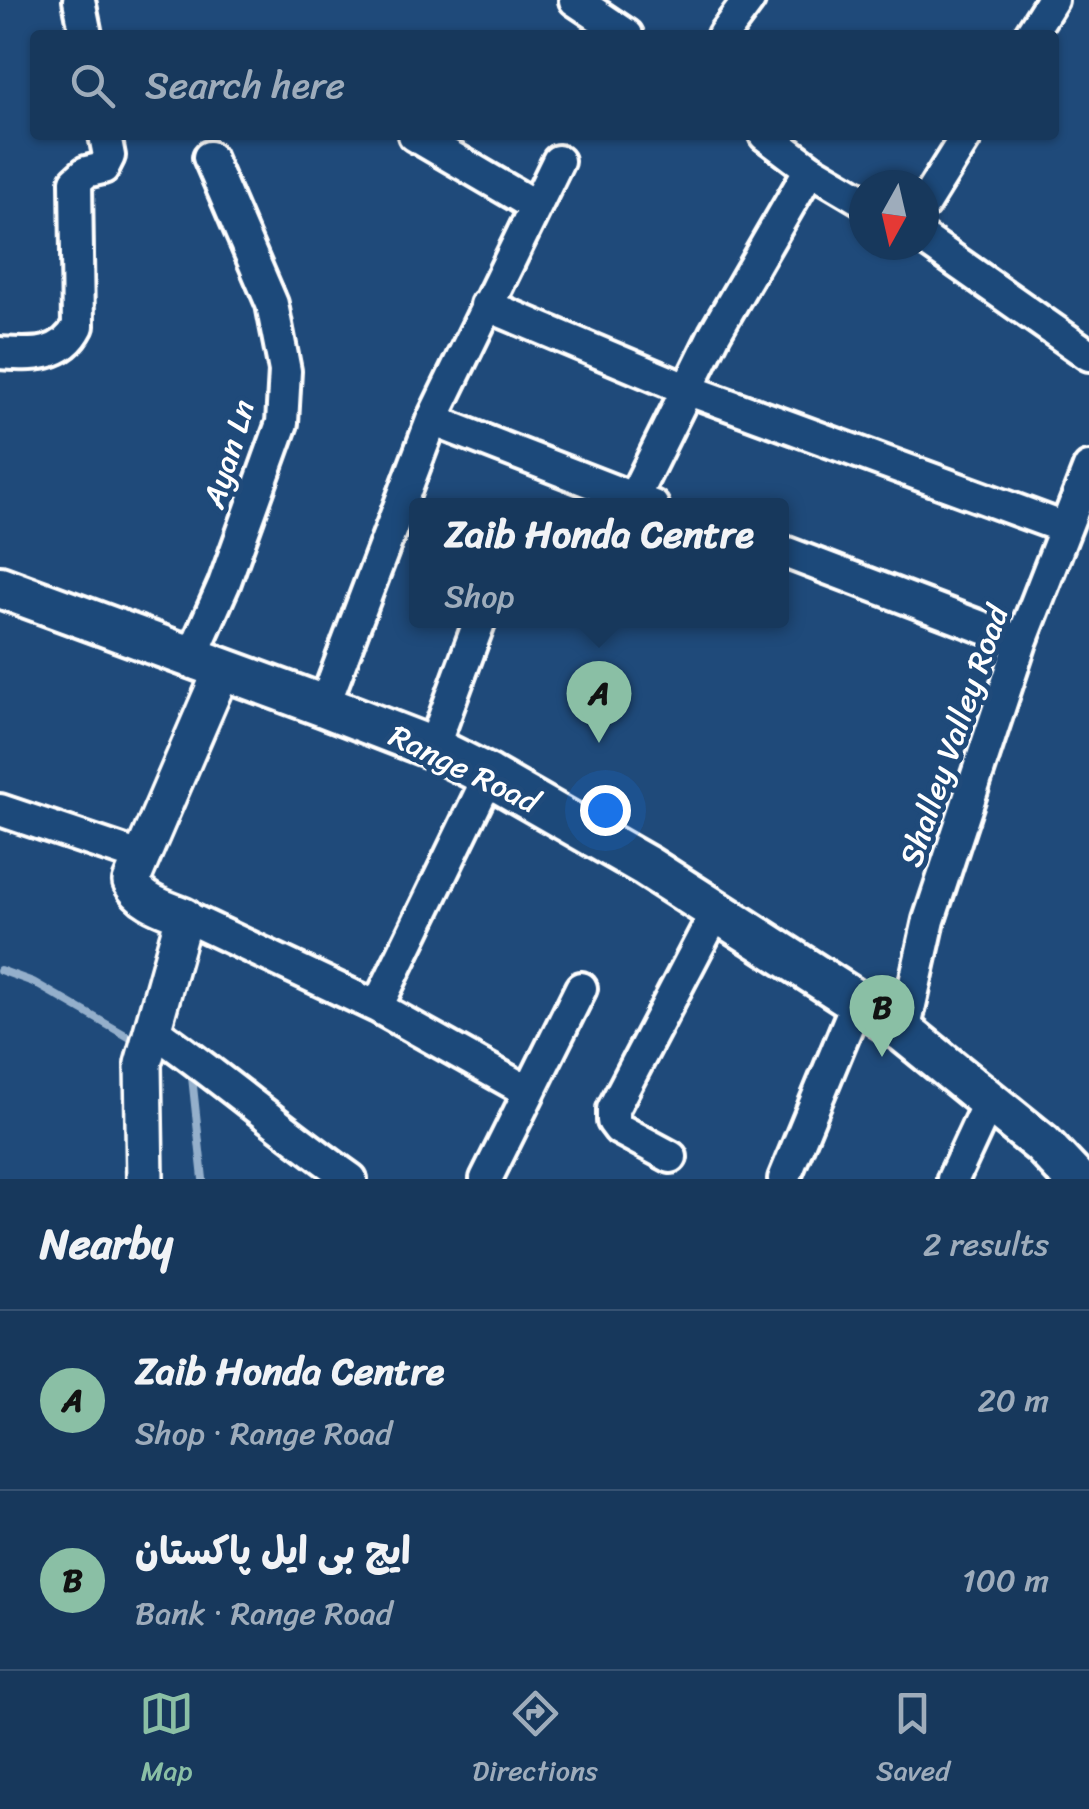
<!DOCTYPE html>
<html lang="en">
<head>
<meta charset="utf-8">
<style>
	:root { --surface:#17385c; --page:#203f62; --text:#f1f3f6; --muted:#9eacbb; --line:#365272; --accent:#8abfa5 }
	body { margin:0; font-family:Sriracha,"Playpen Sans Arabic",sans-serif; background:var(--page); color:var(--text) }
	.compass { position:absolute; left:849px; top:170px; width:90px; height:90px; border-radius:50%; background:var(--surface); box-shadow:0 2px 8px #0004; rotate:188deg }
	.you { position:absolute; left:605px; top:810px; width:35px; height:35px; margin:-25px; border:8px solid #fff; border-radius:50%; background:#1a73e8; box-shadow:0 0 0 15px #1a73e833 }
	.badge { display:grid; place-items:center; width:65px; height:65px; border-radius:50%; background:var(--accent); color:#111; font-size:32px; font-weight:700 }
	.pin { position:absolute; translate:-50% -82px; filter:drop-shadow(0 2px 5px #0008) }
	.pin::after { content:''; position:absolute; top:52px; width:35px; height:30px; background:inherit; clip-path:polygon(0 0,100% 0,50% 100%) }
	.popup { position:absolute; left:409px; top:498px; width:380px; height:130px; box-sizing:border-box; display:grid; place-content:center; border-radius:10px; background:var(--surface); filter:drop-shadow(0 2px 8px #0005); font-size:32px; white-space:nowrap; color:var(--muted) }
	.popup b { font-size:38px; color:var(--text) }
	.popup::after { content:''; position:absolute; left:50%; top:100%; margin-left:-20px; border:20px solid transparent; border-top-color:var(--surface) }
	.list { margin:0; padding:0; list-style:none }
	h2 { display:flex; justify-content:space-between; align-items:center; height:130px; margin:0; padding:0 40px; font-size:42px }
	h2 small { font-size:32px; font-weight:400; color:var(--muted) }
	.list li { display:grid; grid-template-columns:65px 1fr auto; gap:30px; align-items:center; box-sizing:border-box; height:180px; padding:0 40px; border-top:2px solid var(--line) }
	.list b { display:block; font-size:38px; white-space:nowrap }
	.list p { margin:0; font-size:32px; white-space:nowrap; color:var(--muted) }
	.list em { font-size:32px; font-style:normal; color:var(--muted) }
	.icon { flex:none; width:55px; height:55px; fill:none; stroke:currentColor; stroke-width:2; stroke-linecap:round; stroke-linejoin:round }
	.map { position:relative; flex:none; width:1089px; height:1179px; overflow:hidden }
	.search { position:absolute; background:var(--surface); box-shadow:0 2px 8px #0004; left:30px; right:30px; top:30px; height:110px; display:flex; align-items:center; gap:25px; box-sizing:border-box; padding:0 35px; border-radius:10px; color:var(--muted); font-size:38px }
	.sheet { height:490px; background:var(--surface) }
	nav { display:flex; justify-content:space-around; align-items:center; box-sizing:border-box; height:140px; border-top:2px solid var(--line); background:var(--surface); font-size:28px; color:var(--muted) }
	nav a { display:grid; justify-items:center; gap:5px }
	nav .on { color:var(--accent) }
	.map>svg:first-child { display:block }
</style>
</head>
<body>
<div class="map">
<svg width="1089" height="1179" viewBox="0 0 1089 1179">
	<rect width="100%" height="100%" fill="#1f4a7a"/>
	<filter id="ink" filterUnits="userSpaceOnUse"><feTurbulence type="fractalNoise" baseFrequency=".01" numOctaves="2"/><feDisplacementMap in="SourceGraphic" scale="20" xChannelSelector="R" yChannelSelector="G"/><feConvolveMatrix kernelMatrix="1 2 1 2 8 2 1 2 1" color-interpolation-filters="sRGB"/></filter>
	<g filter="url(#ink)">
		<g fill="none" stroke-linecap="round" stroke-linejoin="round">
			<path stroke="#94afcb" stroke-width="8" d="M0,970L33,982L141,1044
				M187,1072L192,1077L203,1179"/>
			<g stroke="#fff" stroke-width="38">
				<path id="minor" d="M79,0L86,35
					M575,0L627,35
					M723,35L749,0
					M1030,35L1052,0
					M414,135L535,206
					M765,135L810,169L864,201
					M924,204L967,135
					M924,239L1089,355
					M486,305L686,389L1065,528
					M0,353C31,355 62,358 78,326L76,181L86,172L103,168L109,156L105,135
					M432,420L653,506
					M633,499L715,333L810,169
					M782,551L1021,642
					M192,656L224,584L282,423L285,371L272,304L209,157
					M324,706L432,420L558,161
					M433,748L480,620
					M0,810L140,857
					M184,916L377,1007L527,1091
					M377,1007L489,776
					M152,1029C220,1077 283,1131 351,1179
					M904,1032L929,920L1021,642L1089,468
					M671,1157L619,1129L613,1121V1109L716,912
					M486,1179L581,988
					M784,1179L857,1002
					M953,1179L990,1099"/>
			</g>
			<g stroke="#fff" stroke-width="42">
				<path id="tertiary" d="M145,1179L143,1064L184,916C164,908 141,902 131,882L223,668"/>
			</g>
			<g stroke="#fff" stroke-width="48">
				<path id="secondary" d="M0,587L324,706L433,748L489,776L646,866L904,1032L1042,1144L1075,1179"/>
			</g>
			<use href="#minor" stroke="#1f4a7a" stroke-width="30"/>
			<use href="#tertiary" stroke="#1f4a7a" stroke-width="35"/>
			<use href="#secondary" stroke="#1f4a7a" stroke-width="40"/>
		</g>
	</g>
	<g text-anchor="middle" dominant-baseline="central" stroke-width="10" stroke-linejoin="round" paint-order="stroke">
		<g font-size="32" fill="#fff" stroke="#1f4a7a">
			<text transform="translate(229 454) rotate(-73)">Ayan Ln</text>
			<text transform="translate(954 736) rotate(-71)">Shalley Valley Road</text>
			<text transform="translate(464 769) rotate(26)">Range Road</text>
		</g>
	</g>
</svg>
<svg class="compass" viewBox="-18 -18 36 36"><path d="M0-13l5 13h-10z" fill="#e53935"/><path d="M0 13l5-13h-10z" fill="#9eacbb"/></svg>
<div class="you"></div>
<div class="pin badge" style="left:599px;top:743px">A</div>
<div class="popup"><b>Zaib Honda Centre</b>Shop</div>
<div class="pin badge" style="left:882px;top:1057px">B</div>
<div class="search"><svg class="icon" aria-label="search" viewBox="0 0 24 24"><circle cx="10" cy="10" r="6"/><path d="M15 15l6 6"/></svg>Search here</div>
</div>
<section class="sheet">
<h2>Nearby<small>2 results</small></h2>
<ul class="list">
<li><span class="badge">A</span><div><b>Zaib Honda Centre</b><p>Shop · Range Road</p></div><em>20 m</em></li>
<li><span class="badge">B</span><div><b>ایچ بی ایل پاکستان</b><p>Bank · Range Road</p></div><em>100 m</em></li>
</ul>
</section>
<nav>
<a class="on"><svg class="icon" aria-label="map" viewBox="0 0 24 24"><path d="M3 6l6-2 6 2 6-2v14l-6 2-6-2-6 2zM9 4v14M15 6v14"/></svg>Map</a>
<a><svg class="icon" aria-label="directions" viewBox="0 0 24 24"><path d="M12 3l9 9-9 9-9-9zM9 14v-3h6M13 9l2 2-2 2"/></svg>Directions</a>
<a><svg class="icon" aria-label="saved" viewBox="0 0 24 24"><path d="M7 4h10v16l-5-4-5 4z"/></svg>Saved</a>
</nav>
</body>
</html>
